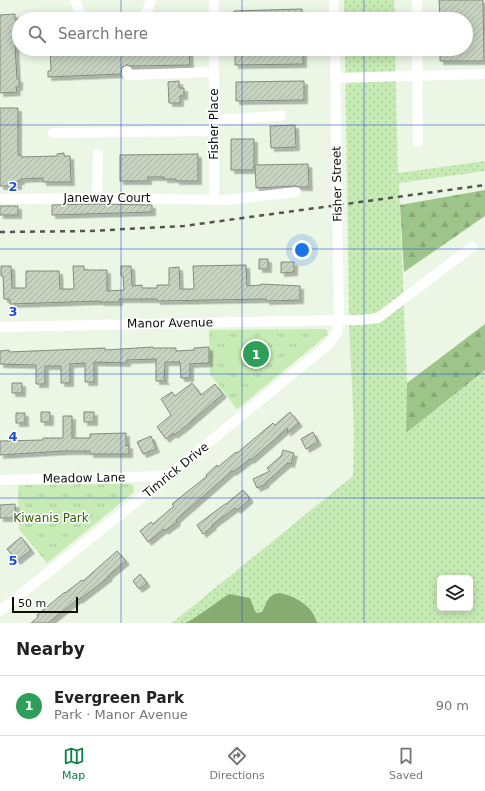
<!DOCTYPE html>
<html lang="en">
<head>
<meta charset="utf-8">
<style>
	:root { --surface:#fff; --page:#f2f2f2; --text:#222; --muted:#767676; --line:#e0e0e0; --accent:#0b8043 }
	body { margin:0; font-family:"DejaVu Sans",sans-serif; background:var(--page); color:var(--text) }
	.controls { position:absolute; right:12px; bottom:12px; display:grid; overflow:hidden; border-radius:6px; box-shadow:0 2px 10px #0003 }
	.controls button { width:36px; height:36px; display:grid; place-items:center; padding:0; border:0; border-bottom:1px solid var(--line); background:var(--surface); color:var(--text); font:20px sans-serif }
	.scale { position:absolute; left:12px; bottom:10px; width:66px; box-sizing:border-box; padding-left:4px; border:2px solid #0b0f09; border-top:0; font-size:11px; line-height:14px; white-space:nowrap; color:#0b0f09; -webkit-text-stroke:3px #fff; paint-order:stroke }
	.you { position:absolute; left:302px; top:250px; width:14px; height:14px; margin:-10px; border:3px solid #fff; border-radius:50%; background:#1a73e8; box-shadow:0 0 0 6px #1a73e833 }
	.badge { display:grid; place-items:center; width:26px; height:26px; border-radius:50%; background:var(--accent); color:#fff; font-size:13px; font-weight:700 }
	.pin { position:absolute; translate:-50% -50%; border:2px solid #fff; box-shadow:0 1px 4px #0006 }
	.list { margin:0; padding:0; list-style:none }
	h2 { display:flex; justify-content:space-between; align-items:center; height:52px; margin:0; padding:0 16px; font-size:17px }
	h2 small { font-size:13px; font-weight:400; color:var(--muted) }
	.list li { display:grid; grid-template-columns:26px 1fr auto; gap:12px; align-items:center; box-sizing:border-box; height:60px; padding:0 16px; border-top:1px solid var(--line) }
	.list b { display:block; font-size:15px; white-space:nowrap }
	.list p { margin:0; font-size:13px; white-space:nowrap; color:var(--muted) }
	.list em { font-size:13px; font-style:normal; color:var(--muted) }
	.icon { flex:none; width:22px; height:22px; fill:none; stroke:currentColor; stroke-width:2; stroke-linecap:round; stroke-linejoin:round }
	.map { position:relative; flex:none; width:485px; height:623px; overflow:hidden }
	.search { position:absolute; background:var(--surface); box-shadow:0 2px 10px #0003; left:12px; right:12px; top:12px; height:44px; display:flex; align-items:center; gap:10px; box-sizing:border-box; padding:0 14px; border-radius:22px; color:var(--muted); font-size:15px }
	.sheet { height:112px; background:var(--surface) }
	nav { display:flex; justify-content:space-around; align-items:center; box-sizing:border-box; height:56px; border-top:1px solid var(--line); background:var(--surface); font-size:11px; color:var(--muted) }
	nav a { display:grid; justify-items:center; gap:2px }
	nav .on { color:var(--accent) }
	.map>svg:first-child { display:block }
</style>
</head>
<body>
<div class="map">
<svg width="485" height="623" viewBox="0 0 485 623">
	<defs>
		<pattern id="grass-dots" width="8" height="8" patternUnits="userSpaceOnUse"><rect width="8" height="8" fill="#c7ebb4"/><path d="M2 2h.1M6 6h.1" fill="none" stroke="#aac899" stroke-width="1.8" stroke-linecap="round"/></pattern>
		<pattern id="forest-firs" width="22" height="20" patternUnits="userSpaceOnUse"><rect width="22" height="20" fill="#9ec589"/><path d="M5 1l3.5 6h-7zM16 11l3.5 6h-7z" fill="#87a875"/></pattern>
		<pattern id="park-tufts" width="24" height="20" patternUnits="userSpaceOnUse"><rect width="24" height="20" fill="#c7ebb4"/><path d="M3 7l-1-3M5 7V3M7 7l1-3M15 17l-1-3M17 17v-4M19 17l1-3" fill="none" stroke="#aac899"/></pattern>
		<pattern id="building-hatch" width="6" height="6" patternUnits="userSpaceOnUse"><rect width="6" height="6" fill="#c7d2c1"/><path d="M-1 1l2-2M0 6l6-6M5 7l2-2" fill="none" stroke="#aab3a4"/></pattern>
		<filter id="shadow"><feDropShadow dx="3.5" dy="3.5" stdDeviation="0" flood-color="#0004"/></filter>
	</defs>
	<rect width="100%" height="100%" fill="#ebf6e5"/>
	<path fill="url(#grass-dots)" fill-rule="evenodd" d="M344,0H394L395,19H344Z
		M345,49H395L398,173L485,161V171L399,183L407,383L406,433L485,370V623H172L353,476L354,429L349,322ZM440,578H470V608H440Z"/>
	<path fill="url(#forest-firs)" d="M485,190V216L404,272L400,205Z
		M485,324V370L406,433L407,383Z"/>
	<path fill="url(#park-tufts)" d="M325,329L328,331L327,335L237,409L210,374L209,330Z
		M129,484L134,486V492L47,563L19,529L18,485Z"/>
	<path fill="#c7ebb4" d="M240,342L252,355L238,367L227,355Z"/>
	<path fill="#86ac71" d="M279,593C294,595 314,607 317,623H185L193,619L229,594L250,598L255,611L257,613L262,612C267,603 267,595 279,593Z"/>
	<path fill="url(#building-hatch)" stroke="#818c7c" filter="url(#shadow)" d="M439,0H483L484,61H440V49H466V19H440Z
		M302,9L303,19H234V11Z
		M15,14V20H18V27L19,45H15L17,79H19V87H16L17,92L0,93V15Z
		M92,49H189L190,65L131,66L127,65L122,67L121,74L48,77V71H51L50,51Z
		M235,49H303V64L235,65Z
		M179,81V88H184V96H180V103H169L168,82Z
		M304,81V100L236,101V82Z
		M0,108H18V155H21V157L57,156V154L64,153V156H70L71,182H43V178L21,179V181H18V186H0Z
		M295,125L296,147L271,148L270,126Z
		M231,139H254V170H231Z
		M198,154V181H176V179H164V177H148V181H120V155Z
		M308,164L309,187H300L295,186L256,188L255,165Z
		M97,204L152,205V212L52,215V205Z
		M0,206H18V215H0Z
		M259,259H268V269H259Z
		M281,262H294V272L281,273Z
		M246,265L247,286L261,285V284L300,286V300L266,301V299L157,301V299H119V302H100V301L10,304V299H4L3,276H1V266H11L12,288H26V271H59L60,289H74L73,266H84V270H107V291L124,290L123,276H121V266H131L132,286L142,285V288H157V285H169V268L179,267L180,289H194L193,266Z
		M153,347V348H176V351L194,350V348L209,347V363L190,364V378H181L180,362H165L164,379L166,381H156V359L127,360V363L94,362V382H85V363L70,364V383H61V366H45V384H36V365L0,364V351L9,350V352L105,348V350Z
		M12,383H22V393H12Z
		M192,383L201,395L215,384L223,394L186,426L174,435L173,433L166,439L157,427L171,415L161,399L172,392L175,396Z
		M41,412H50V422H41Z
		M84,412H94V422H84Z
		M290,412L299,423L287,433L288,428L251,460L250,459L233,472L232,471L176,520L177,522L165,531L164,529L148,542L140,531L151,522L153,524L174,506L172,504L207,476L206,475L217,465L218,467L236,452L237,453L273,423L275,425Z
		M16,413H25V423H16Z
		M63,416H72V438H90V434L126,433V446L129,445V454H90V451H65L0,455V441L43,440V438H63Z
		M313,432L318,442L306,449L301,439Z
		M151,436L156,449L143,454L137,442Z
		M283,450L294,453L291,464L288,463L265,483L266,484L257,488L253,479L270,471L267,468L281,456Z
		M243,490L249,497V500L237,510L235,508L212,525L213,526L203,534L197,525L225,504H226Z
		M15,504L16,518H0V505Z
		M21,537L31,550L17,561L7,549Z
		M117,551L126,561L108,576L109,577L79,600L78,599L48,623H31L38,617L37,615L65,592V593L82,580L83,581Z
		M140,574L147,583L139,589L133,581Z"/>
	<g fill="none" stroke-linecap="round" stroke-linejoin="round">
		<path stroke="#fff" stroke-width="10" d="M75,0L80,14L84,19
			M334,0V19
			M417,0V19
			M141,19L147,11L151,0
			M214,19V0
			M214,49V199
			M417,49L418,142
			M127,71V74L129,75L214,72
			M335,78L485,74
			M214,120L281,116
			M53,133L214,131
			M97,198L98,154
			M0,199L97,198L227,200L296,192
			M0,327L339,320C353,321 364,320 378,318L472,247
			M0,480L168,476
			M0,611L168,476L329,344L337,333L339,320L335,49"/>
		<path stroke="#51574e" stroke-width="2.5" stroke-dasharray="5 5" stroke-linecap="butt" d="M0,232L89,231L184,226L485,185"/>
	</g>
	<path fill="none" stroke="#1d4ed8" stroke-width="1" stroke-opacity="0.55" d="M121,0V19M242,0V19M364,0V19M121,49V623M242,49V623M364,49V623M0,125H485M0,249H485M0,374H485M0,498H485"/>
	<g text-anchor="middle" dominant-baseline="central" stroke-width="3" stroke-linejoin="round" paint-order="stroke">
		<g font-size="12" fill="#0b0f09" stroke="#fff">
			<text transform="translate(214 124) rotate(-90)">Fisher Place</text>
			<text transform="translate(337 184) rotate(-91)">Fisher Street</text>
			<text x="107" y="198">Janeway Court</text>
			<text transform="translate(170 323) rotate(-1)">Manor Avenue</text>
			<text transform="translate(176 470) rotate(-39)">Timrick Drive</text>
			<text transform="translate(84 478) rotate(-1)">Meadow Lane</text>
		</g>
		<g font-size="12" fill="#2f5d04" stroke="#fff">
			<text x="51" y="518">Kiwanis Park</text>
		</g>
	</g>
	<g font-size="13" text-anchor="middle" font-weight="bold" fill="#1d4ed8" stroke="#fff" stroke-width="3" stroke-linejoin="round" paint-order="stroke">
		<text x="13" y="191">2</text>
		<text x="13" y="316">3</text>
		<text x="13" y="441">4</text>
		<text x="13" y="565">5</text>
	</g>
</svg>
<div class="controls">
<button><svg class="icon" aria-label="layers" viewBox="0 0 24 24"><path d="M12 4l9 5-9 5-9-5zM3 14l9 5 9-5"/></svg></button>
</div>
<div class="scale">50 m</div>
<div class="you"></div>
<div class="pin badge" style="left:256px;top:354px;background:#2e9e5b">1</div>
<div class="search"><svg class="icon" aria-label="search" viewBox="0 0 24 24"><circle cx="10" cy="10" r="6"/><path d="M15 15l6 6"/></svg>Search here</div>
</div>
<section class="sheet">
<h2>Nearby<small></small></h2>
<ul class="list">
<li><span class="badge" style="background:#2e9e5b">1</span><div><b>Evergreen Park</b><p>Park · Manor Avenue</p></div><em>90 m</em></li>
</ul>
</section>
<nav>
<a class="on"><svg class="icon" aria-label="map" viewBox="0 0 24 24"><path d="M3 6l6-2 6 2 6-2v14l-6 2-6-2-6 2zM9 4v14M15 6v14"/></svg>Map</a>
<a><svg class="icon" aria-label="directions" viewBox="0 0 24 24"><path d="M12 3l9 9-9 9-9-9zM9 14v-3h6M13 9l2 2-2 2"/></svg>Directions</a>
<a><svg class="icon" aria-label="saved" viewBox="0 0 24 24"><path d="M7 4h10v16l-5-4-5 4z"/></svg>Saved</a>
</nav>
</body>
</html>
